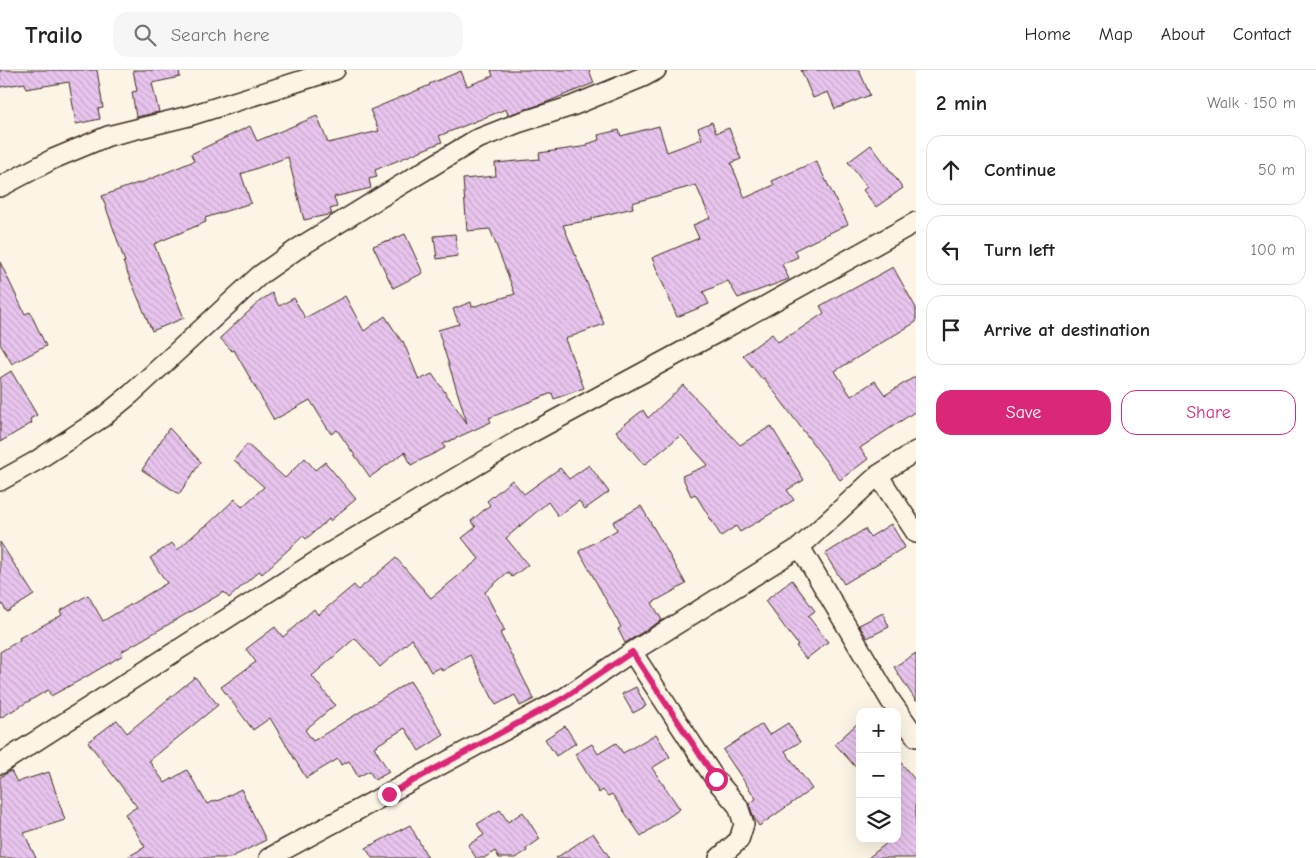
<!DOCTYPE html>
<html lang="en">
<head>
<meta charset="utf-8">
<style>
	:root { --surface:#fff; --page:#f6f6f6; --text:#222; --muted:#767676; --line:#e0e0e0; --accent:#db2777 }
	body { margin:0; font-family:"Comic Neue",sans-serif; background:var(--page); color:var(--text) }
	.controls { position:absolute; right:15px; bottom:15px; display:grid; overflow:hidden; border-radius:10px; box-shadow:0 5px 20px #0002 }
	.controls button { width:45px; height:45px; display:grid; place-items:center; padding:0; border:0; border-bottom:1px solid var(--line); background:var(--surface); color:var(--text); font:25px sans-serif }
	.stop { position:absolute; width:15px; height:15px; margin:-11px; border:4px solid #db2777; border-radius:50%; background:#fff }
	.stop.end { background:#db2777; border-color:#fff; box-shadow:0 1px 5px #0008 }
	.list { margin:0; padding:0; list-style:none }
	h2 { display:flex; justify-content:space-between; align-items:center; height:65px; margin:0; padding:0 20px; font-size:21px }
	h2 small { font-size:16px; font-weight:400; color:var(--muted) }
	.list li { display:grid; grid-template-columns:32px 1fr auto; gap:15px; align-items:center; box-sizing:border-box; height:70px; margin:0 10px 10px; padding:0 10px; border:1px solid var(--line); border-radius:15px }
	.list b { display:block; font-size:19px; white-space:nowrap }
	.list em { font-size:16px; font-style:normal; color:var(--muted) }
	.actions { display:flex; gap:10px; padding:15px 20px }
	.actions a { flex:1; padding:11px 0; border:1px solid var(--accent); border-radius:15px; text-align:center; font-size:18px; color:var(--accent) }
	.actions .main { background:var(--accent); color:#fff }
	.icon { flex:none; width:28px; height:28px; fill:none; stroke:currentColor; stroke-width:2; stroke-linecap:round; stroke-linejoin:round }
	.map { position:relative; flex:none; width:916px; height:788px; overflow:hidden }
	header { display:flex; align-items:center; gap:30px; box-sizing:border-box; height:70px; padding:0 25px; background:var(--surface); border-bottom:1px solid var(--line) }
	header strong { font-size:24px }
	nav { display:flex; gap:28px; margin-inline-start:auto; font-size:18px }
	.search { width:350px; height:45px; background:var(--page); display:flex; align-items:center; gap:12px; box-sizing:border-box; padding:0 18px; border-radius:15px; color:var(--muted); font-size:19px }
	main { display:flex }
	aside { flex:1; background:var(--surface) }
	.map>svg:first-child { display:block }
</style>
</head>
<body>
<header>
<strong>Trailo</strong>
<div class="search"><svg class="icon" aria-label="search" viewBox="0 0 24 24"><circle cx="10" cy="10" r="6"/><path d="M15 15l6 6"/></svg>Search here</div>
<nav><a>Home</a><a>Map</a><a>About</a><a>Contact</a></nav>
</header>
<main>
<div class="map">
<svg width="916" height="788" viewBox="0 0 916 788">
	<defs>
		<pattern id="building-back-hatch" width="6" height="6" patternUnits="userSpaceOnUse" patternTransform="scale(1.25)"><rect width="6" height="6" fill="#e8c4ee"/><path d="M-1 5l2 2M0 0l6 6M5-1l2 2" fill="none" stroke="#c8a9cc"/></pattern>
	</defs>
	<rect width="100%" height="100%" fill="#fcf5e5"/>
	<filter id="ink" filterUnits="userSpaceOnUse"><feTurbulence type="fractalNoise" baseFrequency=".02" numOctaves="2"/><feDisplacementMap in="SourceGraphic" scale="10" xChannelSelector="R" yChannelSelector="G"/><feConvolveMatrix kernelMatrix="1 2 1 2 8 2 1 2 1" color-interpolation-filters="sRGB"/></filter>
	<g filter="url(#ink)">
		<path fill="url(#building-back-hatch)" stroke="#3b2a1e" d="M0,0H97L103,38L98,39L100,49L76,54L69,12L26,19L25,13L0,17Z
			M133,0H179L180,7L152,13L159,42L136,47L132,22L137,21Z
			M491,0H589L594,13L542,34L508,45L506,39L439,66L442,72L375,100L377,107L369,109L371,118L334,127L337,137L330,139L332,144L304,150L288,87L241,104L251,133L205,148L206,152L154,174L184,248L152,261L123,192H125L102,126L138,113V114L194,91L191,84L250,56L257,71L317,46L328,73L379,61L370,40L430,15L429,14L461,1L467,16L493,6Z
			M801,0H859L870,25L835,39L828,22L813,28Z
			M712,52L716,63L729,58L741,89L731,93L745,128L774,115L772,111L816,91L848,154L795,180L798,187L782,194L789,209L738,228L728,211L703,222L709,234L677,247L652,188L699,168L693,155L710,148L696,115L632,133L633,138L592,148V150L563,155L604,254L565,269L584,318L554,329L552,323L489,348L491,352L443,374L445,378L411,395L405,382L370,407L337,360L331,364L310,330L274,350L234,280L232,281L220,268L260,231L272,223L279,236L294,228L305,248L345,226L364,261L385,246L402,272L403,271L419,310L432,304L467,353L438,260L459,254L453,239L471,232L472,237L515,224L490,159L467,161L463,109L496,106L495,93L540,89L539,83L588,76L587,74L599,70L598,65L619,60L621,66L659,56L667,82L702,69L698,58Z
			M871,75L903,118L876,137L863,120L867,117L848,92Z
			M405,164L423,203L393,218L373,176L386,171L387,172Z
			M455,164L458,186L437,189L434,166Z
			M0,192L25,244L30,242L46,276L12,294L0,274Z
			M893,197L916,238V252L835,301L851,326L875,311L885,325L916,306V341L860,378L868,389L840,410L764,308L762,309L743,285L772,264L778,272L790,264L791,265L824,243L820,236L850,219L851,220Z
			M11,301L37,345L30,349L32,353L0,372V308Z
			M683,315L740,375L771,356L804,410L787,420L794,430L740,462L736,456L721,466L695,424L691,426L682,406L708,395L681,365L644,395L616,361L643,340L648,348Z
			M169,358L201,392L179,424L142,400Z
			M247,374L285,408L305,388L315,400L325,392L356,429L330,451L329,449L306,469L303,466L262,504L259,501L229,528L224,522L121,582L123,585L84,608L51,626L48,620L0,648V582L20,570L19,568L62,545L60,541L88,525L103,551L167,513L150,488L172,473L177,480L204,456L205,457L235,429L242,437L264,417L234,390Z
			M589,395L609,422L585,439L579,431L558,446L548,432L506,468L528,495L512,507L508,502L485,522L505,561L500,563L534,629L520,636L515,625L496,635L470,585L442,601L440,597L431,602L412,569L380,597L355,568L312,606L335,635L305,660L313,671L410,611L444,665L419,681L405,658L374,677L389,702L375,710L369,701L358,707L349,691L341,695L338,689L306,708L270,648L253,660L221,617L256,592L246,579L275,557L283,567L314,539L318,545L354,515L358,520L396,488L431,528L479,489L462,468L476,457L471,451L490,435L487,431L512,410L524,424L560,398L569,409Z
			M641,436L686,514L652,533L662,550L625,573L618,559L621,557L579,481L617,460L613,452Z
			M891,454L905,477L844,514L825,484L865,459L870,467Z
			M0,472L34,525L7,542L0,531Z
			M792,510L815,541L808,546L828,572L806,589L796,576L798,575L765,531Z
			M883,543L889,557L867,568L859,555Z
			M916,583V631L894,597Z
			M195,607L218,635L149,691L165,713L187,700L207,734L217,730L218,731L241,719L266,770L230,788H126L145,777L125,744L137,737L88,672L117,650L127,663Z
			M636,617L646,636L633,643L622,624Z
			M860,651V702L835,674Z
			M788,653L800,672L785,681L812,719L759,756L754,748L749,734L756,729L723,680L762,654L769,665Z
			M565,656L576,673L556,686L545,669Z
			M656,664L670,687L652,698L680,739L641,766L612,724L608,726L603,720L599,723L575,684L592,674L598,684L616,673L623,683Z
			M897,688L916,711V788H868L892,769H897Z
			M11,701L17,712L49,702L65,750L24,763L36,788H0V707Z
			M500,740L508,752L523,742L540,769L526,779L527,781L515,788H499L495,781L484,788H476L468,775L484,765L477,754Z
			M410,755L428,788H372L366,778Z
			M593,763L610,788H556L580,772Z"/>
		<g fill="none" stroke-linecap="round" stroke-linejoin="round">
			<g stroke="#3b2a1e" stroke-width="22">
				<path id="minor" d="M0,117L53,89L108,66L189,46L335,0
					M878,405L916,463
					M0,411L36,391L103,347L131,324L260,205L300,177L391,121L475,70L518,53L572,36L643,7L656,0
					M800,477L890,630L916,667
					M632,582L715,709L738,736L744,754L739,770L719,788
					M0,694L326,485L531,363L722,260L916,152
					M269,788L564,628L632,582L800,477L878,405L916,381"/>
			</g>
			<use href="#minor" stroke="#fcf5e5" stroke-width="19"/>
		</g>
	</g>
	<g fill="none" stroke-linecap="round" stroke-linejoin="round" filter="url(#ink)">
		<path stroke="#db2777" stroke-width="6" d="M389,724L564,628L632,582L716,709"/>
	</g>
</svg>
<div class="controls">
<button>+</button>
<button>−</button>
<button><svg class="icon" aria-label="layers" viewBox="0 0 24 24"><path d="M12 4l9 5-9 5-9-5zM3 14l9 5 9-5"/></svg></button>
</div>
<div class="stop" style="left:716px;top:709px"></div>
<div class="stop end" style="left:389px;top:724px"></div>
</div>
<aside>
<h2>2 min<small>Walk · 150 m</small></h2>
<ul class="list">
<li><svg class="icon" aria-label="ahead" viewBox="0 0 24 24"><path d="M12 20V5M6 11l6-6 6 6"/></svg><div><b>Continue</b></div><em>50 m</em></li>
<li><svg class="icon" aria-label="left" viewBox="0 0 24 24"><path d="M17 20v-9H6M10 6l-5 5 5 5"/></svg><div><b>Turn left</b></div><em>100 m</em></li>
<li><svg class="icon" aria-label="arrive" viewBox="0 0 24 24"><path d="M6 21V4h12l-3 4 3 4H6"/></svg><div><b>Arrive at destination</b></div></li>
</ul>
<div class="actions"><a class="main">Save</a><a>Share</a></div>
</aside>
</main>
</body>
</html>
